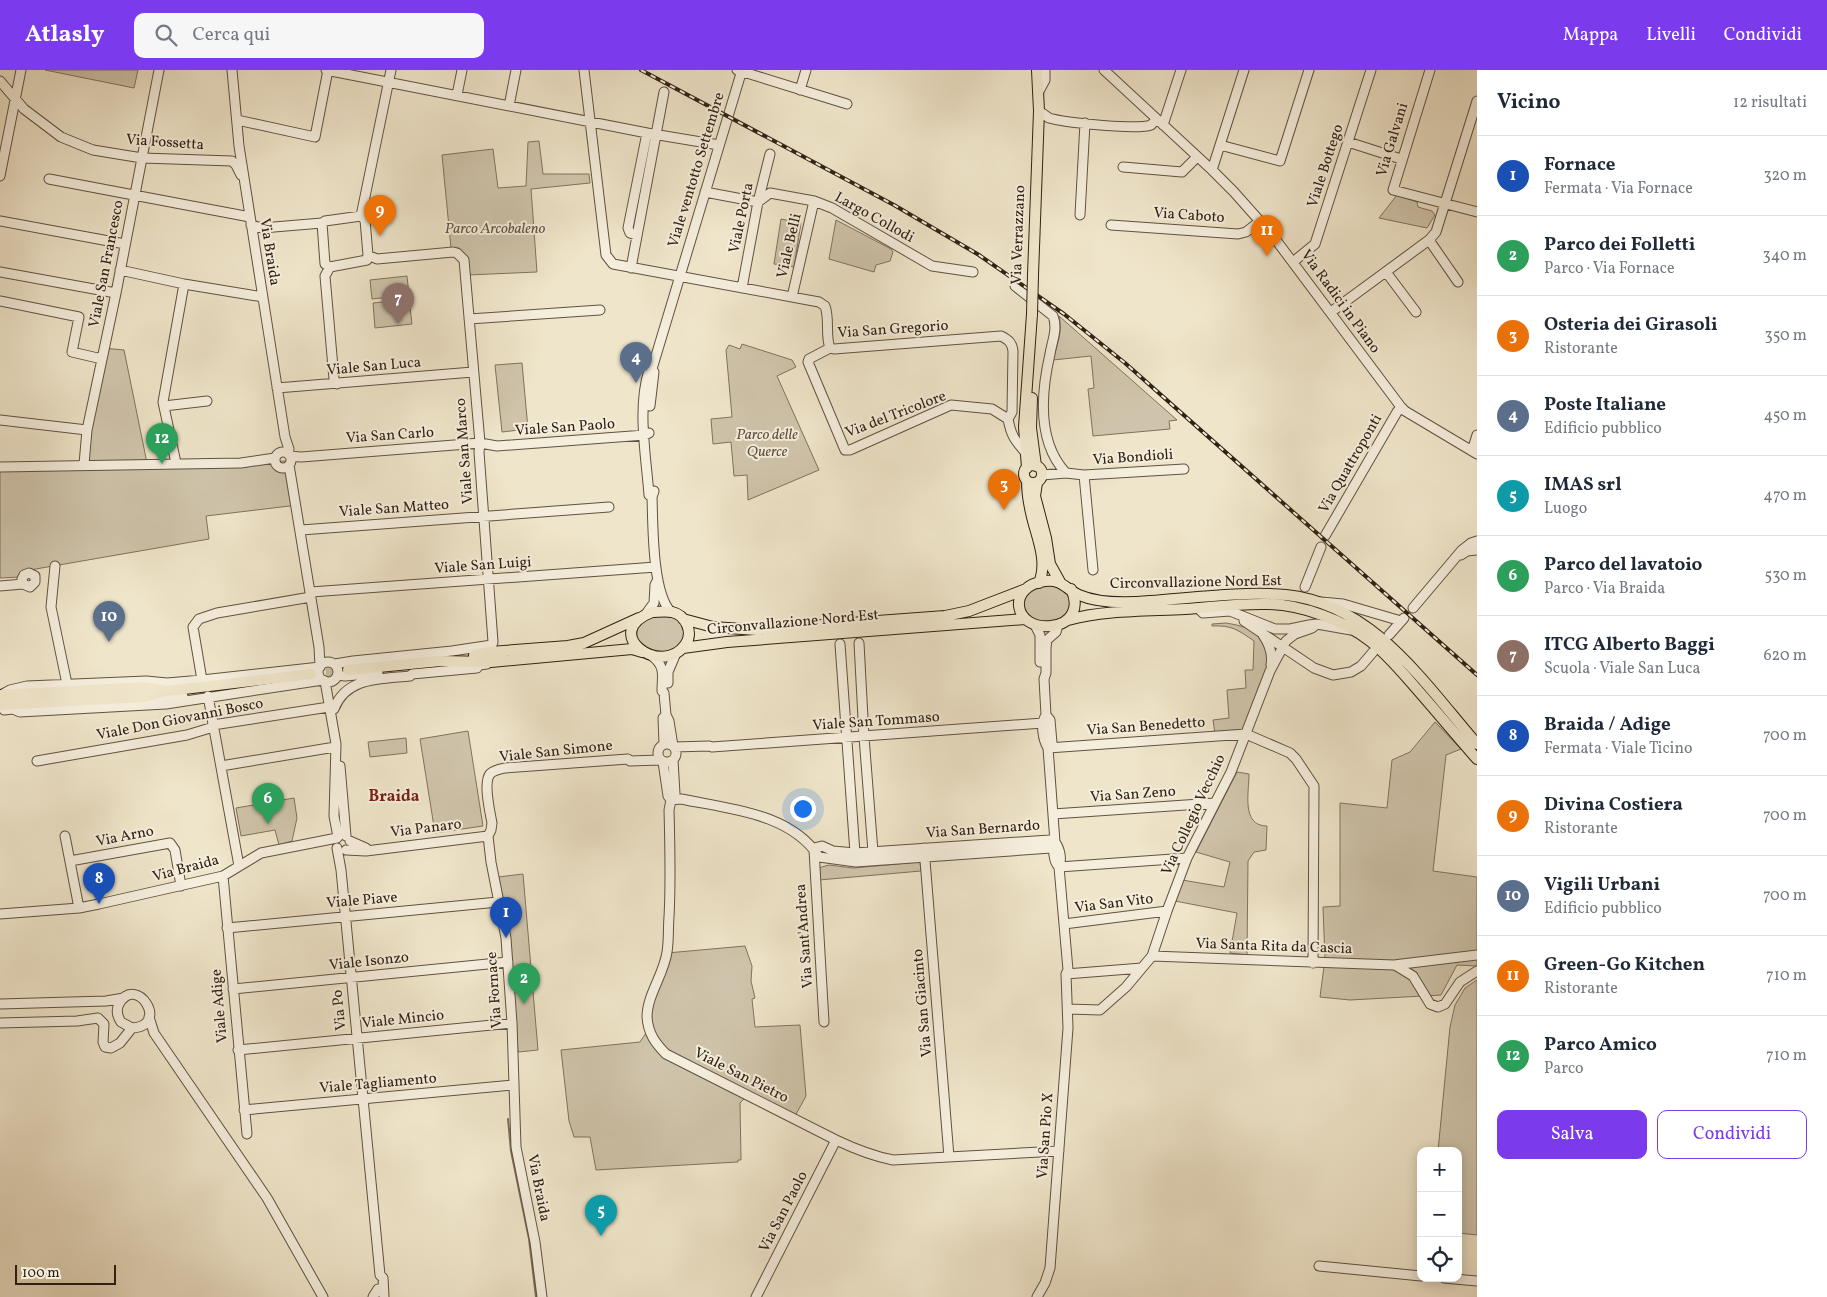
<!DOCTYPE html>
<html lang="it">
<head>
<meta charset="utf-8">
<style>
	:root { --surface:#fff; --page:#f6f6f7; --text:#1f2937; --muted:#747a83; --line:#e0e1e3; --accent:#7c3aed }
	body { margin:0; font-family:Vollkorn,serif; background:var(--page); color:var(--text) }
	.controls { position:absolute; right:15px; bottom:15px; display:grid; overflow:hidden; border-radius:10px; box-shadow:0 2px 12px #0003 }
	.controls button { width:45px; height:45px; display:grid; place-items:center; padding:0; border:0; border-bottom:1px solid var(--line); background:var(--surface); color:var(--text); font:25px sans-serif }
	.scale { position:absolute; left:15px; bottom:12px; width:101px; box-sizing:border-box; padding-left:5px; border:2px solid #302112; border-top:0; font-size:14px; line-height:18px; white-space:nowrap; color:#302112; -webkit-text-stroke:4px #f5eedd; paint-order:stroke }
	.you { position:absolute; left:802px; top:738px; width:18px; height:18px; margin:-12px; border:4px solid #fff; border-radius:50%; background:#1a73e8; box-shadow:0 0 0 8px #1a73e833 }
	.badge { display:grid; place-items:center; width:32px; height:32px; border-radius:50%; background:var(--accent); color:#fff; font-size:16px; font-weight:700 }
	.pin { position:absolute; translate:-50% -41px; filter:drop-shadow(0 1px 2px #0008) }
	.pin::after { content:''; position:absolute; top:26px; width:18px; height:15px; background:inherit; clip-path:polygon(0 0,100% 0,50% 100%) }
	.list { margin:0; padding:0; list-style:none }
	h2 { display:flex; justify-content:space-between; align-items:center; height:65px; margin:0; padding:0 20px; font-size:21px }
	h2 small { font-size:16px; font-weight:400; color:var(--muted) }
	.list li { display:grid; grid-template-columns:32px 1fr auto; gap:15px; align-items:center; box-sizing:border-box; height:80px; padding:0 20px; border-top:1px solid var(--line) }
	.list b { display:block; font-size:19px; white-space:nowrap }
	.list p { margin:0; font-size:16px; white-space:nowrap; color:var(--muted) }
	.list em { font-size:16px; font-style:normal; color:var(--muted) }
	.actions { display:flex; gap:10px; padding:15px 20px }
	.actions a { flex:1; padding:11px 0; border:1px solid var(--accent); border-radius:10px; text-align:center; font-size:18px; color:var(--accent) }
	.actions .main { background:var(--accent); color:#fff }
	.icon { flex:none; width:28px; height:28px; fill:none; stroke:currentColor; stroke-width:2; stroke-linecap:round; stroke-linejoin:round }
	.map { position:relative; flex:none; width:1477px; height:1227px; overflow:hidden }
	header { display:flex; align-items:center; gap:30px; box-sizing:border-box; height:70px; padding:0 25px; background:var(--accent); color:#fff }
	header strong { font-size:24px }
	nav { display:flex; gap:28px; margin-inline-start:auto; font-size:18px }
	.search { width:350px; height:45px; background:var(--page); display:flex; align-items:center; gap:12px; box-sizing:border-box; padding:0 18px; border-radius:10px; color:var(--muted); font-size:19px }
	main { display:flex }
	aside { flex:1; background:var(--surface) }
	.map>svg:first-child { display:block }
</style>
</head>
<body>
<header>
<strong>Atlasly</strong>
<div class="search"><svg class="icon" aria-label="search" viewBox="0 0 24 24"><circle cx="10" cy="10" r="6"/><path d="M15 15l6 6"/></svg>Cerca qui</div>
<nav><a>Mappa</a><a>Livelli</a><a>Condividi</a></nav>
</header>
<main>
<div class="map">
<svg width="1477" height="1227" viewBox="0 0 1477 1227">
	<rect width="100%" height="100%" fill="#efe5ca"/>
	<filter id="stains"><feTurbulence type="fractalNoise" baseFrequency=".004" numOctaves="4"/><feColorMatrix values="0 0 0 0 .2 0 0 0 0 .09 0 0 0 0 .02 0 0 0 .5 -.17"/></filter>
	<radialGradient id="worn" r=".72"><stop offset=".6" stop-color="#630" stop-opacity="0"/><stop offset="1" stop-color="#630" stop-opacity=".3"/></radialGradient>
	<path fill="#cfc4ab" stroke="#80725e" d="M45,0H138L134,18Z
		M539,71L543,104H589L590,113L531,119L537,202L468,205L463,183L459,178H451L442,85L493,79L498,118L526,116L528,72Z
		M1397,125L1417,132L1418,137L1432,141L1435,145L1427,158L1379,148Z
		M781,149L801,153L794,197L774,194Z
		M836,150L891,179L893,182L890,191L876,195L874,202L829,189Z
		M407,206L409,225L372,229L370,210Z
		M409,229L412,254L375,258L373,233Z
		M1059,246L1177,350L1169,351L1170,359L1093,366L1088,319L1094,318L1091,286L1053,290C1057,275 1063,261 1059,246Z
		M742,274L792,290L796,297L777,306L819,400L748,430L747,405L734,406L731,372L713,374L711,349L732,347L726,280L729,275L740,279Z
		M103,278L124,280L147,393L292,391L298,435L206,446L209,469L30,500L20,507L0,508V395L82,392Z
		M522,293L528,359L502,362L495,295Z
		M1048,515L1061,517L1070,526V543C1067,545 1063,548 1060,550C1039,559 1007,538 1030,521C1034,517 1043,516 1048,515Z
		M653,546C659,546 667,545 673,547C683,550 689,564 683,572C677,581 663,582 654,583L638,573C634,558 640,551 653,546Z
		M1226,553C1256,558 1259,563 1270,590L1244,661L1215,664L1213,650L1229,648L1227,620L1246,618L1245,600H1253L1254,571C1238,560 1232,555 1212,556V554Z
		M1435,652L1461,679L1446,685L1433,801L1477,807V896L1457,895L1441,925L1350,930L1320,927L1325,889L1323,837L1340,836V733L1387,738L1392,690L1410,682Z
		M468,661L483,756L435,763L420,669Z
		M406,668L407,683L370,687L368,672Z
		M1237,702L1249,704C1249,722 1241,756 1267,756L1266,780L1254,782L1248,791L1247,885L1230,883L1237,843L1175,831L1182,810L1224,817L1230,792L1196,782Z
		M294,728L297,748L292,771L279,775L275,760L241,766L236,738Z
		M920,792L921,801L819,810L818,798L829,795L853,798Z
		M523,804L538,980L518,982L512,888L498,807Z
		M745,876L752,896L751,911L755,928L752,929L755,957L800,955L806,1026L794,1048L749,1024L740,1033L741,1090H738V1092L596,1100L590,1067H574L569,1051L561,980L640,972L648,960L652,930L667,883Z
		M1477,910V1165L1458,1163V1081H1438L1450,957L1455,935L1465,918Z"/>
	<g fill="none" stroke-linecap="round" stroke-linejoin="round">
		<path stroke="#7c6e5b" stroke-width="2" d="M508,1049L511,1081L529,1169L536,1227"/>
		<path stroke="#c9bea5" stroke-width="10" stroke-dasharray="10 5" stroke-linecap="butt" d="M311,604L348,600"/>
		<g stroke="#605240" stroke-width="11">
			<path id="minor" d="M232,0L239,76L285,367L289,379L288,384
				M326,0L647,63L719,75
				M584,0L606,185L613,194L819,232L825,236C830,250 825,265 830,278L834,279L1001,266C1009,270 1012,273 1013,281L1012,342L1008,349
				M737,0L847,34
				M1104,0L1212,100L1234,122L1273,166L1401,337L1405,341L1477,384
				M1430,0L1393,120L1477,142
				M0,11L24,39L61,67L93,80L142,88L232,91L236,95L241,105
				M800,20L806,0
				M1039,21L1045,10V0
				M457,25L462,0
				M509,36L516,0
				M1039,41L1049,48L1053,49C1070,53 1137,60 1151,55C1152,54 1155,51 1156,49
				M237,50L315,67L328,0
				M1163,55L1181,0
				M1348,72L1401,89
				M1220,75L1280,91L1309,0
				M1123,97L1182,102L1197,87
				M1212,100L1244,0
				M0,106L21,0
				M49,109L250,147
				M705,122L758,132L770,123L814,131L832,138L932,196L973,202
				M1080,145L1085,53
				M361,146L365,150L368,185L367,190L330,197L325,194L322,153L325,151Z
				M361,146L391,0
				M0,151L125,174
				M251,155L262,158L322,153
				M1111,155L1238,164L1246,162L1260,151
				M636,165L630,163L628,158L647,63
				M1429,170L1458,212
				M1293,192L1315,174L1371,0
				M330,197L325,206L334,309L337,314
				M631,198L664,22
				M120,200L184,214L263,227
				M0,202L116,223
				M1386,202L1416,242
				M1015,216L1053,246C1058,259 1052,271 1050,284C1041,323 1037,372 1066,403
				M742,218L758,132L770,84
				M792,227L814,131
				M0,231L79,247L72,282L102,289
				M1331,242L1429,170L1436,162L1477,31
				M469,249L600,240
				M830,278L809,289L808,292L845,380H850L951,335L992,339L1008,349C1011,365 1014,369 1025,382
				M277,318L473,302
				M164,336L207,331
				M650,336L654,302L652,299
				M0,350L87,360
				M1472,381L1477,365
				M275 390a8 8 0 1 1 16 0a8 8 0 1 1-16 0Z
				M290,386L301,387L480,373L497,376L645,365L649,363
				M176,393L163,332L184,214
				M84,394L87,360L116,223L159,0
				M289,395L319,577L320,596
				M0,397L241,393L275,388
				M1042,405L1066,403L1084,405L1184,399
				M1084,405L1093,500
				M654,421L652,427C653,454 652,523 671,542
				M652,427L649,425C646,385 637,338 649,300L652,299L742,0
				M301,460L609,437
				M1325,466L1397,342L1401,337
				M1461,485L1467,481L1477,480
				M55,496L51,537L67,614
				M0,516L23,514L30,517L35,512V506L29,503L24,505L22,509L23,514
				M1305,517L1321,477
				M311,522L656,497
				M1321,532L1343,534L1401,551
				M1198,538L1203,543L1230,541L1275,559H1290L1309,555L1317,554L1351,560
				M1413,538L1462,480L1471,473L1477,471
				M646,544L654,533L655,515L657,511
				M1244,551L1314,598L1333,605L1351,602L1361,596L1373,582
				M1035,555L1040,565V592
				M1263,565C1270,575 1273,584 1271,595
				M1389,565L1404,548
				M859,573L864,667L873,782
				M840,574L855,783
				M652,586C666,597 662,605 662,621L664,623L666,645L669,651L673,676
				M318 602a10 10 0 1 1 20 0a10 10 0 1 1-20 0Z
				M335,594L353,591L452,581L492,575L493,572L479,382L480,373L464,190L457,183L453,182L377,189L368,185
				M338,605L345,606L378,603
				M202,610L193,557L199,549L217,543L311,527
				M325,611L336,674L334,746L338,767
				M668,613V602L676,583
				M1,625L10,620L27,616L146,611L167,613L202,610L320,597
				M208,626L239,796
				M151,628L183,626
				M334,639C346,607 380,609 410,606L412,604L477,598L479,595L487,594
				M4,640L13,639L20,642L166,634L323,610
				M1046,645C1040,654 1043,670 1048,678L1055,772C1053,780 1053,791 1059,797C1062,789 1060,779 1055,772
				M658 683a9 9 0 1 1 18 0a9 9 0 1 1-18 0Z
				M664,674L663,648L666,645
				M674,677L709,676L712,677L1043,653
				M1048,678L1246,664L1290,683L1296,689L1314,716L1313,893
				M1048,678L1052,673L1050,650L1046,645L1044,609L1046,603V578L1047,570L1056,562L1058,555
				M673,690L675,724L671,730L669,740C670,776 671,811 669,847C668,858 669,870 667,882C664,904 647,925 647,947C648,963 655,973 666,984L836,1070C855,1079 872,1086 893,1090L1059,1081
				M37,691L187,665L210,658L213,655L329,637
				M663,692L668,726L671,730
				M221,696L335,677
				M340,696L346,766
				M671,730L681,729C729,739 791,743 819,787L856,792L1051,778L1055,772
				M1053,744L1215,733
				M65,766L79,838
				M488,766L491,792L506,868L512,953L516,1077L535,1172L542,1227
				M488,766L491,760L492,753C490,742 483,713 490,704C494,700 500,699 505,698L628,689L630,691L660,690
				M350,771L366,778
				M337,778L341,800L380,1205L383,1208L384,1227
				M814,778L822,776L833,781L855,783L1050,770L1055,772
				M924,778L949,1087
				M346,780L366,781L488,766
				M814,780L824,952
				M70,791L170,773L175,780L181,816
				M223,806L247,1064
				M0,844L79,838L99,834L223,806L261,783L337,768
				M1064,854L1167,841
				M227,858L498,832
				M1152,886L1394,895L1477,885
				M1395,895L1413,906L1430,934L1438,937L1445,934L1460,912L1477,901
				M1066,904L1142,898
				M233,919L508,892
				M0,934L106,931L124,928
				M1068,939L1100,940L1126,917L1152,886L1167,841L1187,788L1231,702L1270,601L1286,571L1295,564L1312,558L1317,554
				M149,947L154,963L267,1128L323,1227
				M0,953L77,951L98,948L104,954L103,972L105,977L111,978L120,973L132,958C171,956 136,903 119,934C116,940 117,946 121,952L132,958
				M238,980L512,953
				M244,1040L513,1015
				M1319,1196L1421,1206
				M1444,1208L1477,1211
				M373,1227L378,1219
				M756,1227L836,1070
				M1037,1227L1045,1213L1050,1198L1068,958L1066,904L1068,900L1059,797L1187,788"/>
		</g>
		<g stroke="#302112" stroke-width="12">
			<path id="major" d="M1033,205L1039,41L1037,0
				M1032,328L1031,358L1036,396
				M1024 404a9 9 0 1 1 18 0a9 9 0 1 1-18 0Z
				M1027,398L1024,357L1032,244
				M1027,411C1027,423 1029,435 1032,447C1037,468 1048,491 1039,513
				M1037,413L1035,426L1046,468L1050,494L1060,512
				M1071,519C1080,537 1072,554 1051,556C1013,560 1006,516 1045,511C1063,509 1065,519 1079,525C1100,534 1128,533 1150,531C1192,528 1244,521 1286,525C1373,534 1424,613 1477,674
				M652,542C658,542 665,541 672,542C686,545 694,563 685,575C661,608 599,563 652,542Z
				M683,549L713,557L757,560L945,546L969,541L1026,519
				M1068,550C1103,540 1149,541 1185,539C1213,537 1241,533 1268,534C1303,535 1343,550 1370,571C1387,584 1401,601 1415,617C1436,641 1456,665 1477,689
				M683,578L727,572L1025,549
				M474,585L490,582L568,576L584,573L639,548
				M348,600L440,591L491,592L632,579L642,582
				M0,625L144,617L163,620
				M0,635L144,627L167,621L311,604"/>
		</g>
		<use href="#minor" stroke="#f5eedd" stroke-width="9"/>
		<use href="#major" stroke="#efe5ca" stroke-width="10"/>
		<g stroke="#302112" stroke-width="4">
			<path id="rail" d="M641,0L894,135L979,185L1064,244L1125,293L1477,605"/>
		</g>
		<use href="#rail" stroke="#f5eedd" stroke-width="2" stroke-dasharray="5.5" stroke-linecap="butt"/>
		<g stroke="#302112" stroke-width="12" stroke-linecap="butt">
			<path id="major-bridge" d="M1032,244L1033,205"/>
		</g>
		<use href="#major-bridge" stroke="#efe5ca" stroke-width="10"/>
	</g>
	<g text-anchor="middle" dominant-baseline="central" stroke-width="4" stroke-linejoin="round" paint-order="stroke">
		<g font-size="15" fill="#302112" stroke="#f5eedd">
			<text transform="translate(1393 70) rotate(-73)">Via Galvani</text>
			<text transform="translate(165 73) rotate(4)">Via Fossetta</text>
			<text transform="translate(1326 96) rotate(-72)">Viale Bottego</text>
			<text transform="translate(697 100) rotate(-73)">Viale ventotto Settembre</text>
			<text transform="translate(1189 146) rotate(4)">Via Caboto</text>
			<text transform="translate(742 148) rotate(-78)">Viale Porta</text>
			<text transform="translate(874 148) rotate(29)">Largo Collodi</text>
			<text transform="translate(1019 165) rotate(-88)">Via Verrazzano</text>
			<text transform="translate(790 176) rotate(-77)">Viale Belli</text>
			<text transform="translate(269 182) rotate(81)">Via Braida</text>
			<text transform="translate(107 194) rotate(-79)">Viale San Francesco</text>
			<text transform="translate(1340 232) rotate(54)">Via Radici in Piano</text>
			<text transform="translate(893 260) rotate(-4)">Via San Gregorio</text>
			<text transform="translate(374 297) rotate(-5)">Viale San Luca</text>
			<text transform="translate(896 345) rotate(-21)">Via del Tricolore</text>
			<text transform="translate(565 358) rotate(-4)">Viale San Paolo</text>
			<text transform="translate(390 366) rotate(-4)">Via San Carlo</text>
			<text transform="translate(465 381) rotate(-94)">Viale San Marco</text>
			<text transform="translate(1133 388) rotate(-4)">Via Bondioli</text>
			<text transform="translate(1351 394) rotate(-60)">Via Quattroponti</text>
			<text transform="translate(394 439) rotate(-4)">Viale San Matteo</text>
			<text transform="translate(483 496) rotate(-4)">Viale San Luigi</text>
			<text transform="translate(1196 513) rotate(-1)">Circonvallazione Nord Est</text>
			<text transform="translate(793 553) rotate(-5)">Circonvallazione Nord Est</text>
			<text transform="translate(180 650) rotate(-11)">Viale Don Giovanni Bosco</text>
			<text transform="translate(876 652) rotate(-4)">Viale San Tommaso</text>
			<text transform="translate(1146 657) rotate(-4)">Via San Benedetto</text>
			<text transform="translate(556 682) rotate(-6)">Viale San Simone</text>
			<text transform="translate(1133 725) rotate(-4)">Via San Zeno</text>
			<text transform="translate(1194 745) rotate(-65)">Via Collegio Vecchio</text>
			<text transform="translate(426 759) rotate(-7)">Via Panaro</text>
			<text transform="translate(983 760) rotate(-4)">Via San Bernardo</text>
			<text transform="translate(125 767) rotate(-11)">Via Arno</text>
			<text transform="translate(186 799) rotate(-15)">Via Braida</text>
			<text transform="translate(362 831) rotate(-5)">Viale Piave</text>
			<text transform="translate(1114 834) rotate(-7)">Via San Vito</text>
			<text transform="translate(805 866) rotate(-94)">Via Sant'Andrea</text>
			<text transform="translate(1274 877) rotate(2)">Via Santa Rita da Cascia</text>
			<text transform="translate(369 892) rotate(-6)">Viale Isonzo</text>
			<text transform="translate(495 920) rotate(-94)">Via Fornace</text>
			<text transform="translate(923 933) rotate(-95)">Via San Giacinto</text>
			<text transform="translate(220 936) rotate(-95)">Viale Adige</text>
			<text transform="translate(340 940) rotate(-96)">Via Po</text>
			<text transform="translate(403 950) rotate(-6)">Viale Mincio</text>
			<text transform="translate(741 1006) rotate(27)">Viale San Pietro</text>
			<text transform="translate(378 1014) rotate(-5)">Viale Tagliamento</text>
			<text transform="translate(1046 1066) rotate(-86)">Via San Pio X</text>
			<text transform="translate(538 1118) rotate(79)">Via Braida</text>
			<text transform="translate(784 1142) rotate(-63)">Via San Paolo</text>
		</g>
		<g font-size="15" font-style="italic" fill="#605240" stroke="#f5eedd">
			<text x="495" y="159">Parco Arcobaleno</text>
			<text x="767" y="365">Parco delle<tspan x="767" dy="17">Querce</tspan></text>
		</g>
		<g font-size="16" font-weight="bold" fill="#7a1f14" stroke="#f5eedd">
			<text x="394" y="727">Braida</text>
		</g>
	</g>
	<rect width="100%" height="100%" filter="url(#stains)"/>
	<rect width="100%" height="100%" fill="url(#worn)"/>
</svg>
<div class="controls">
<button>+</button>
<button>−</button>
<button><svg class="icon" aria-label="locate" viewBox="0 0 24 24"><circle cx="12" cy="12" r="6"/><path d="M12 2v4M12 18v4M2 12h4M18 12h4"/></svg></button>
</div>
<div class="scale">100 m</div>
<div class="you"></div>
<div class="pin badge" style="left:506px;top:868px;background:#1a4fb4">1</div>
<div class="pin badge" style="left:524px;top:934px;background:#2e9e5b">2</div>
<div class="pin badge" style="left:1004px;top:440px;background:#e8710a">3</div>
<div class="pin badge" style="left:636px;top:313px;background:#5c6f8a">4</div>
<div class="pin badge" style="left:601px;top:1166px;background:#0f9aa8">5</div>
<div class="pin badge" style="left:268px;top:754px;background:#2e9e5b">6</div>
<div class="pin badge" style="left:398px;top:254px;background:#8d6e63">7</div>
<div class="pin badge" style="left:99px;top:834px;background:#1a4fb4">8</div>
<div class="pin badge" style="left:380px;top:166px;background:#e8710a">9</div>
<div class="pin badge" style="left:109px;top:572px;background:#5c6f8a">10</div>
<div class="pin badge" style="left:1267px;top:186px;background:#e8710a">11</div>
<div class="pin badge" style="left:162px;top:394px;background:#2e9e5b">12</div>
</div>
<aside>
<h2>Vicino<small>12 risultati</small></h2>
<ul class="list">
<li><span class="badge" style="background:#1a4fb4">1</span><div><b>Fornace</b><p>Fermata · Via Fornace</p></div><em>320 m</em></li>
<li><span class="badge" style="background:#2e9e5b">2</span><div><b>Parco dei Folletti</b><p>Parco · Via Fornace</p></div><em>340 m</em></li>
<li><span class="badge" style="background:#e8710a">3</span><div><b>Osteria dei Girasoli</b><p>Ristorante</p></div><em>350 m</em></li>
<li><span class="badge" style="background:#5c6f8a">4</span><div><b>Poste Italiane</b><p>Edificio pubblico</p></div><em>450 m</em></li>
<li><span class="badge" style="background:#0f9aa8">5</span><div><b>IMAS srl</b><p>Luogo</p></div><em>470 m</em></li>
<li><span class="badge" style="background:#2e9e5b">6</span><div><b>Parco del lavatoio</b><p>Parco · Via Braida</p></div><em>530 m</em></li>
<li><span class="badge" style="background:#8d6e63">7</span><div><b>ITCG Alberto Baggi</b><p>Scuola · Viale San Luca</p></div><em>620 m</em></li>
<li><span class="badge" style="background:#1a4fb4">8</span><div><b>Braida / Adige</b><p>Fermata · Viale Ticino</p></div><em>700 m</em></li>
<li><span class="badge" style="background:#e8710a">9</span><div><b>Divina Costiera</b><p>Ristorante</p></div><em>700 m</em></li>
<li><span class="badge" style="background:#5c6f8a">10</span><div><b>Vigili Urbani</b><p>Edificio pubblico</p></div><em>700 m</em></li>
<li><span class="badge" style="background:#e8710a">11</span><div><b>Green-Go Kitchen</b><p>Ristorante</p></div><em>710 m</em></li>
<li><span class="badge" style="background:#2e9e5b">12</span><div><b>Parco Amico</b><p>Parco</p></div><em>710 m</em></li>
</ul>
<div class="actions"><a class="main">Salva</a><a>Condividi</a></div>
</aside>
</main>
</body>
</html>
